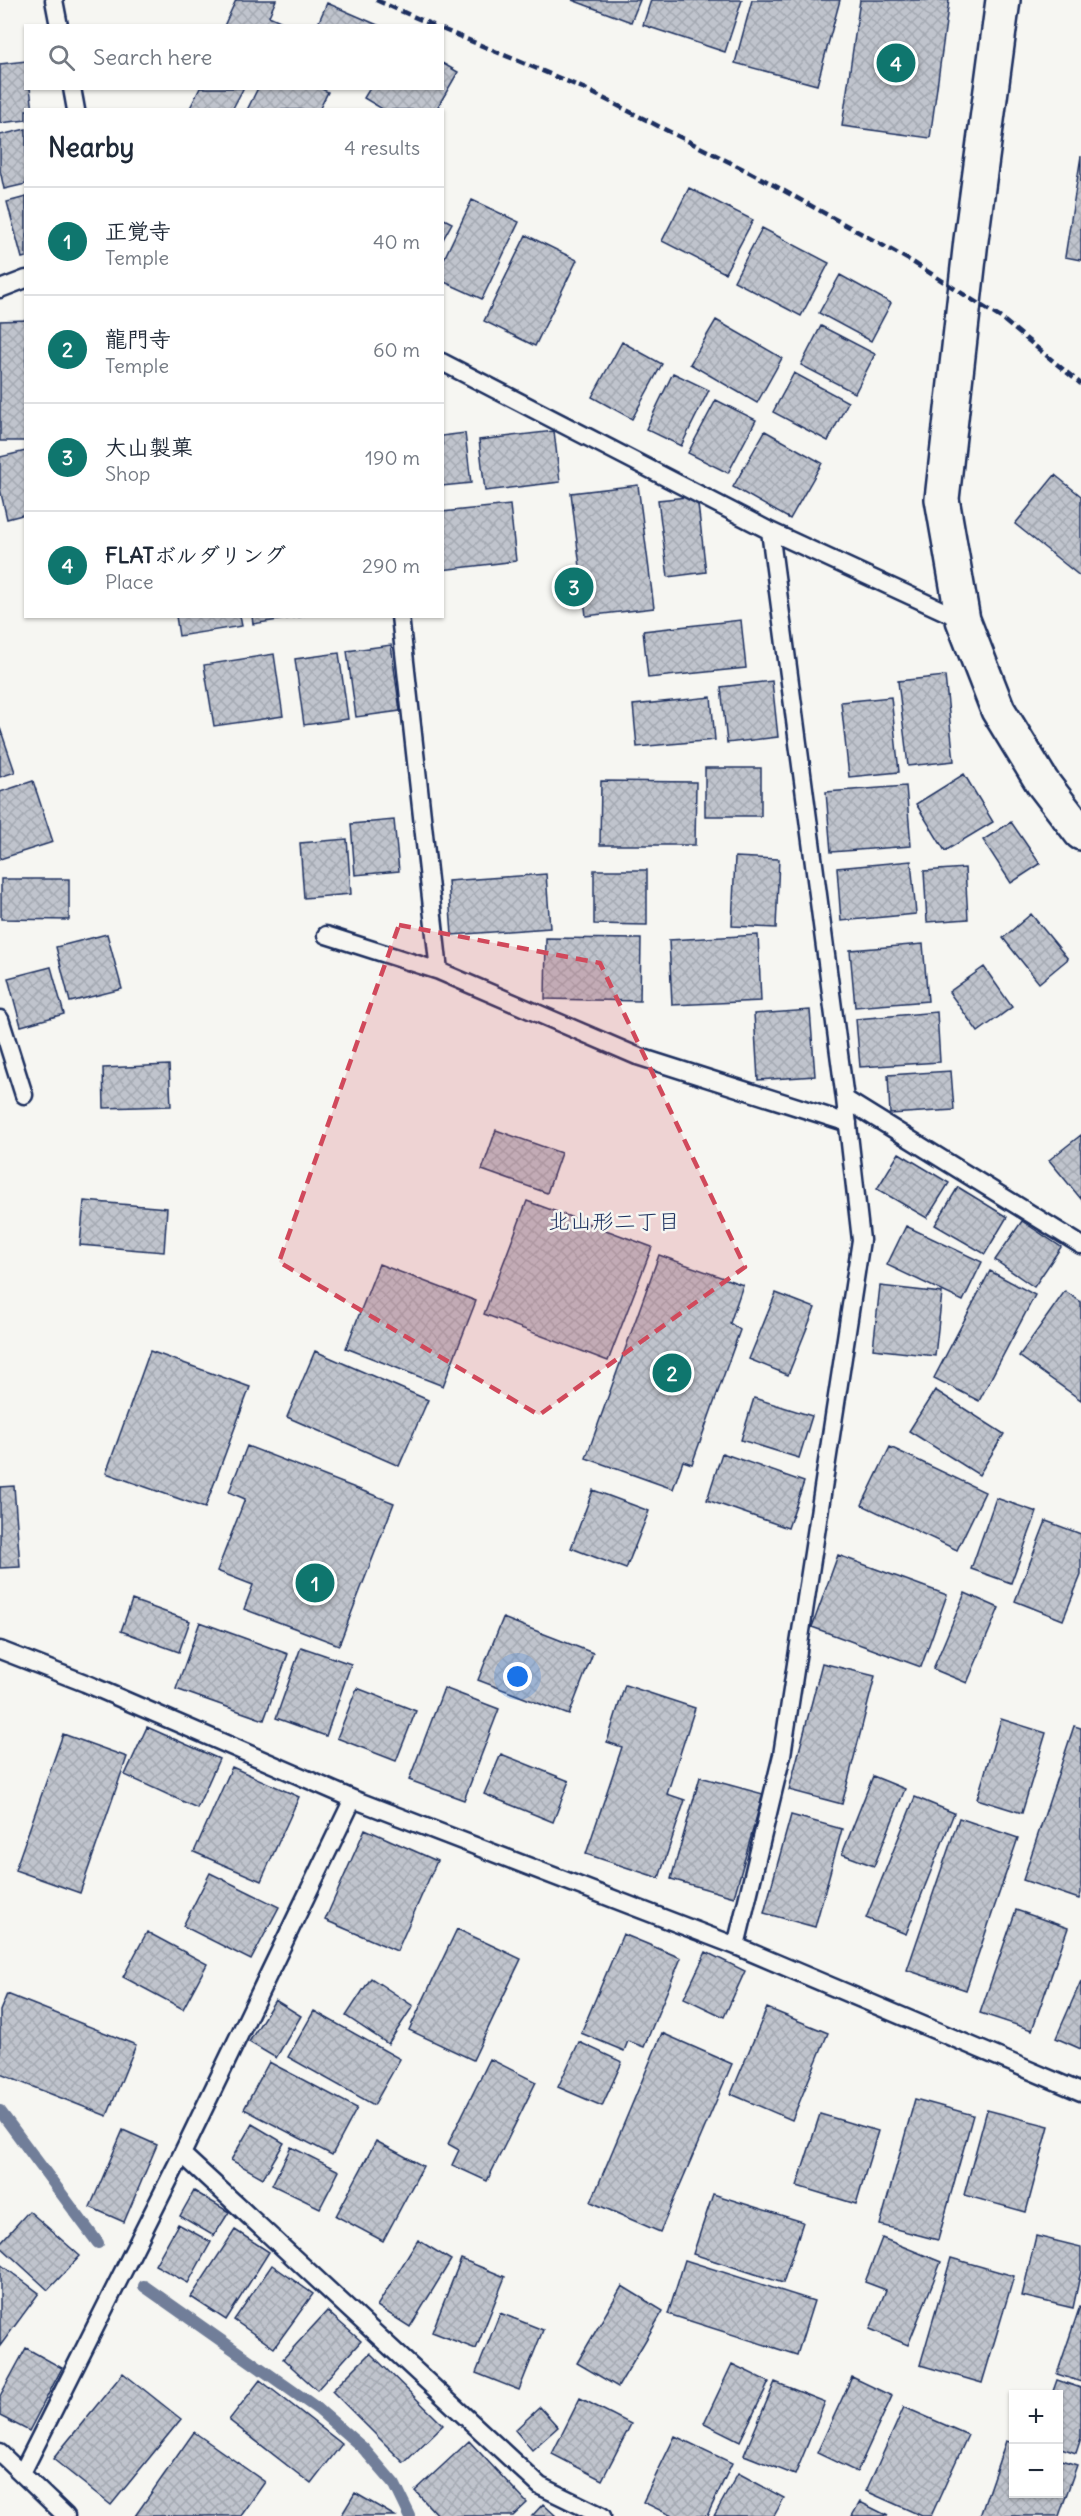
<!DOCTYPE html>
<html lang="en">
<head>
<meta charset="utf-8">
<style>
	:root { --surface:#fff; --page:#f6f6f7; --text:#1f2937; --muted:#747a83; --line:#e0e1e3; --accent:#0f766e }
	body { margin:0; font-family:Delius,"Klee One",sans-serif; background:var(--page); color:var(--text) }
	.controls { position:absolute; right:18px; bottom:18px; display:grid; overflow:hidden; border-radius:0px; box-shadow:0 2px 4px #0004 }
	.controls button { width:54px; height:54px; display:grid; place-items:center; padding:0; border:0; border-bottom:2px solid var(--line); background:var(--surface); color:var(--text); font:30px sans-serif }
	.you { position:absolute; left:518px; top:1677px; width:21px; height:21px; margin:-15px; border:4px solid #fff; border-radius:50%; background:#1a73e8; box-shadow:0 0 0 9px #1a73e833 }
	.badge { display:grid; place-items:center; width:39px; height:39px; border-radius:50%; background:var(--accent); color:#fff; font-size:20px; font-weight:700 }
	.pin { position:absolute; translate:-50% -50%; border:3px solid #fff; box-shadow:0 2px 6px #0006 }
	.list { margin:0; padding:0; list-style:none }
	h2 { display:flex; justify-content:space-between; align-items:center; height:78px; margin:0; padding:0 24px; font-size:26px }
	h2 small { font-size:20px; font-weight:400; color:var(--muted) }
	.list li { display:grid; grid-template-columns:39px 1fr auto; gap:18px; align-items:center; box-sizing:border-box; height:108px; padding:0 24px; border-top:2px solid var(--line) }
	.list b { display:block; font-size:22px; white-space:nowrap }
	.list p { margin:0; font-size:20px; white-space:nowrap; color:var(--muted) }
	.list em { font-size:20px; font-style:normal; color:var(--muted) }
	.icon { flex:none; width:33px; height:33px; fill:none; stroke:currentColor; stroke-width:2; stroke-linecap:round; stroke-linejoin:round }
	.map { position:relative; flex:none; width:1081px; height:2516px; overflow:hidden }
	.search { position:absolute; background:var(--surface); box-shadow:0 2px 4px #0004; left:24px; top:24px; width:420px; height:66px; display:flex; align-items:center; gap:15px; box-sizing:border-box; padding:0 21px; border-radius:0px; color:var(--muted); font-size:22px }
	.panel { position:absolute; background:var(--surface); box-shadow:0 2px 4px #0004; left:24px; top:108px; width:420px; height:510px; border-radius:0px }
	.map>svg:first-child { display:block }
</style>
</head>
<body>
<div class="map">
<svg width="1081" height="2516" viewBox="0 0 1081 2516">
	<defs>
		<pattern id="building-cross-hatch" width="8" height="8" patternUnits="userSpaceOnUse" patternTransform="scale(1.5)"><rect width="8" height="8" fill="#c0c4cd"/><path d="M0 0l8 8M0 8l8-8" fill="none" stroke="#a4a9b2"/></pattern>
	</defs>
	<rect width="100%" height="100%" fill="#f6f6f2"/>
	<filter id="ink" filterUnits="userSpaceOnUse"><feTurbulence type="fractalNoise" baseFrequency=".0167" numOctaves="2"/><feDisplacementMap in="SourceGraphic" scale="12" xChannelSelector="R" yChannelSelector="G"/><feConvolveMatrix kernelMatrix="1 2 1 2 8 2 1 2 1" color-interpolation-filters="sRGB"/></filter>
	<g filter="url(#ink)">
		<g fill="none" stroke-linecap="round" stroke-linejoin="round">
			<path stroke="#717e99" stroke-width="12" d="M0,2111L98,2243
				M144,2286L318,2409L363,2448L395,2485L410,2516"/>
		</g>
		<path fill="url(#building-cross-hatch)" stroke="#1b2f5e" stroke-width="1.5" d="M236,0H276L269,16L287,24L286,26H224Z
			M572,0H640L631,22Z
			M651,0H742L725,52L643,25Z
			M752,0H840L817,85L735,63Z
			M860,0H949L930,138L842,126Z
			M327,3L380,26H317Z
			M26,61V88H30L33,110H26V120L0,123V64Z
			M442,63L458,72L436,110H384L364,98L370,88H442Z
			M200,88H242L243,89L232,110H189Z
			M258,88H320L328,92L319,110H247Z
			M26,129V184L4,189L0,170V135Z
			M1081,156V260L1065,257Z
			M689,188L753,220L725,273L662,241Z
			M26,197V257L22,258L7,202Z
			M472,200L519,222L482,299L442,281V263Z
			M442,218L452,223L442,241Z
			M762,228L829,263L801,316L734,281Z
			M526,235L577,260L535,346L484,321Z
			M840,275L891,303L871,341L819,313Z
			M26,320V441H0V321Z
			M716,320L782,358L757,403L690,364Z
			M821,326L875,354L855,393L801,365Z
			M622,342L662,364L632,419L592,397Z
			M673,373L709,390L681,446L646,429Z
			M794,373L848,402L828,441L773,412Z
			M716,400L756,420L728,473L688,453Z
			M554,431L560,482L485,491L479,440Z
			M765,431L822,463L790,519L733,487Z
			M465,433L471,483L442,486V436Z
			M26,451V514L7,519L0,489V457Z
			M1055,475L1081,496V577L1015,524Z
			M638,485L654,608L586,616L571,493Z
			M697,496L706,572L668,577L658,500Z
			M510,505L516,561L442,570V512Z
			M176,616H240L242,626L179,636Z
			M252,616H304L253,624Z
			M741,620L746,668L648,678L643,631Z
			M391,645L400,711L356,717L347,651Z
			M339,653L348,719L304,725L295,659Z
			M274,654L283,716L214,726L204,665Z
			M945,676L954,761L908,766L898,681Z
			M772,681L778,737L727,743L721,687Z
			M711,697L715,740L637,747L633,705Z
			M891,697L899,772L849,777L841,702Z
			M0,728L15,772L0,777Z
			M705,768H761V816H705Z
			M964,774L993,822L945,851L916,804Z
			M33,781L53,842L0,859V792Z
			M601,781L696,782L695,845H600Z
			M906,786L911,846L831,852L826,792Z
			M394,820L399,871L355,875L351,824Z
			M1011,822L1040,864L1011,883L983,840Z
			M347,839L351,894L304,898L300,843Z
			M735,857L779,859L776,928L732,926Z
			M911,861L916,914L841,921L837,868Z
			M965,868L968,919L927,922L924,871Z
			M594,870H647V925L594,924Z
			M546,874L550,928L452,935L448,881Z
			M1,879H69V920L1,919Z
			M1031,914L1068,959L1039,983L1003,938Z
			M107,934L122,989L70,1002L56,947Z
			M758,935L761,1001L672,1005L669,940Z
			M546,938L641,939L640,1001L545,999Z
			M923,944L928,1001L855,1007L850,950Z
			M51,967L64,1014L21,1026L8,978Z
			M984,967L1012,1007L978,1032L949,992Z
			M810,1010L815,1076L758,1080L754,1014Z
			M937,1012L940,1062L860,1067L856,1019Z
			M169,1065L171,1106L104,1108L103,1068Z
			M951,1071L954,1110L890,1114L888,1075Z
			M496,1130L561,1153L547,1193L482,1170Z
			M1081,1135V1199L1049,1160Z
			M899,1153L949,1183L927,1218L877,1189Z
			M958,1187L1007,1217L985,1254L935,1225Z
			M84,1201L167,1208L164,1252L80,1245Z
			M527,1201L652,1247L608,1361L484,1314Z
			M1022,1221L1061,1247L1034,1287L995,1260Z
			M906,1226L982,1262L963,1301L887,1265Z
			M659,1255L743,1285L730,1323L740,1330L692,1464L683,1461L673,1489L586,1458Z
			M379,1264L476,1301L443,1386L346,1348Z
			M990,1271L1035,1295L979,1401L934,1378Z
			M880,1286L942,1293L935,1356L873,1349Z
			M1065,1291L1081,1302V1400L1019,1356Z
			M776,1293L815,1308L788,1375L749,1359Z
			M150,1351L250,1387L205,1508L106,1473Z
			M315,1351L428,1400L399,1466L287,1417Z
			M935,1390L1004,1434L979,1475L909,1431Z
			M754,1398L812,1416L799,1458L741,1440Z
			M247,1446L394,1503L339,1645L244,1609L253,1585L217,1571L245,1499L229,1492Z
			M890,1447L985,1492L957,1550L862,1505Z
			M722,1453L804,1482L788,1528L707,1500Z
			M14,1486L20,1567L0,1568V1487Z
			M593,1490L649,1511L626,1569L571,1548Z
			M996,1498L1037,1512L1011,1583L971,1569Z
			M1046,1521L1081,1534V1575L1063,1620L1015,1601Z
			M838,1555L947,1595L921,1667L812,1627Z
			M965,1593L999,1608L967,1683L933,1669Z
			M132,1600L190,1621L179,1652L121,1631Z
			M503,1618L593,1653L569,1715L478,1680Z
			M200,1622L288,1654L264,1720L176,1689Z
			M301,1647L351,1664L326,1736L276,1718Z
			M822,1663L875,1676L842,1804L789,1790Z
			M625,1685L695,1708L667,1794L685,1800L659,1878L586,1854L622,1747L607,1742Z
			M357,1688L416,1711L396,1761L337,1738Z
			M444,1688L499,1709L464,1800L409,1780Z
			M1001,1719L1046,1733L1022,1813L977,1799Z
			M1074,1726L1081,1728V1893L1079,1899L1023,1880Z
			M147,1727L219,1759L197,1808L125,1775Z
			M63,1734L127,1757L80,1893L15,1870Z
			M501,1754L569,1781L553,1822L484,1794Z
			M232,1767L299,1797L261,1881L194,1852Z
			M873,1776L905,1789L874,1866L842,1854Z
			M700,1777L763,1794L734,1897L671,1879Z
			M915,1797L954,1813L906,1934L866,1918Z
			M791,1815L842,1829L815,1927L764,1913Z
			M959,1818L1018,1838L966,1990L907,1970Z
			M365,1829L437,1861L397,1951L325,1920Z
			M210,1873L279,1907L251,1960L183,1926Z
			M1016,1910L1068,1928L1032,2030L980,2013Z
			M457,1929L521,1959L473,2060L409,2030Z
			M147,1932L207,1964L183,2009L123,1977Z
			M623,1934L681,1958L644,2047L628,2041L624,2051L581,2033Z
			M706,1952L745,1971L724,2017L684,1998Z
			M371,1978L413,2006L388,2044L346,2016Z
			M1081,1981V2049L1056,2038Z
			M7,1994L136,2045L107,2116L0,2074V2011Z
			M275,2000L301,2016L276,2058L249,2042Z
			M767,2008L828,2033L792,2120L731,2094Z
			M314,2011L400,2059L374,2105L288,2057Z
			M662,2033L732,2064L660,2232L591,2202Z
			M579,2042L622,2062L602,2106L558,2087Z
			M490,2059L536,2082L487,2181L452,2165L459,2150L448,2144Z
			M269,2062L357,2108L332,2155L244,2109Z
			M915,2099L973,2115L938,2240L880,2225Z
			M987,2110L1049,2126L1026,2212L964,2195Z
			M820,2114L878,2131L856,2204L797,2186Z
			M252,2124L284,2143L263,2178L231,2160Z
			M123,2130L157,2145L124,2222L90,2207Z
			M376,2141L423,2166L383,2241L336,2216Z
			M291,2147L339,2171L320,2208L272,2185Z
			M194,2191L229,2212L214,2236L180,2216Z
			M713,2194L803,2222L783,2283L693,2254Z
			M29,2211L80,2256L48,2290L0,2246V2243Z
			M178,2224L211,2242L188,2283L155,2265Z
			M235,2230L269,2252L226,2320L191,2297Z
			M1036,2236L1081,2247V2271L1073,2308L1022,2296Z
			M882,2238L941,2262L908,2345L870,2329L886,2290L865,2282Z
			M418,2240L451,2260L410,2327L377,2306Z
			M951,2258L1014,2276L982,2383L920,2365Z
			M461,2259L505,2277L476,2349L432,2332Z
			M685,2260L814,2301L797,2355L668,2314Z
			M0,2264L39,2293L0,2346Z
			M272,2265L313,2294L274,2348L234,2320Z
			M622,2286L663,2311L618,2387L577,2363Z
			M1080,2306H1081V2382L1057,2374Z
			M327,2311L361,2341L317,2390L283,2359Z
			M500,2313L543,2330L519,2390L476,2373Z
			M26,2348L62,2368L29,2431L0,2416V2396Z
			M370,2353L443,2425L404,2463L332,2391Z
			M732,2364L769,2382L740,2441L704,2423Z
			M123,2373L181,2419L111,2505L53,2459Z
			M852,2377L892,2396L857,2472L817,2453Z
			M260,2380L342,2444L311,2484L229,2420Z
			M1057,2380L1081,2388V2438L1076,2453L1058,2447V2394H1052Z
			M775,2382L825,2402L795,2475L744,2455Z
			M580,2398L631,2424L602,2480L552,2454Z
			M540,2407L558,2427L532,2450L515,2430Z
			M904,2407L968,2435L931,2516H922L866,2491Z
			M194,2432L265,2482L241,2516H135Z
			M675,2436L732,2463L707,2516H672L643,2502Z
			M469,2441L527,2503L513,2516H438L415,2491Z
			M1006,2441L1014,2443V2494H1058V2459L1077,2465L1059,2516H980Z
			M738,2473L784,2498L774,2516H714Z
			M355,2493L395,2516H341Z
			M860,2502L888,2516H852Z
			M543,2504L556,2516H532Z"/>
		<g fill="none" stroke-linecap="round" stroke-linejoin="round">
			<g stroke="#1b2f5e" stroke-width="21">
				<path id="service" d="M54,0L59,26
					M72,88L76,110
					M0,289L26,279
					M442,362L770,531L963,620
					M400,616L439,971
					M326,935L439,971L637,1056L848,1123
					M0,1019L24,1095
					M845,1099L1081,1245
					M0,1650L85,1683L353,1799L736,1946L1081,2092
					M736,1946L782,1755L861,1240L845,1099L770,531
					M182,2154L540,2486L602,2516
					M0,2453L66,2516
					M22,2473L182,2154L353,1799"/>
			</g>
			<g stroke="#1b2f5e" stroke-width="38">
				<path id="tertiary" d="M1003,0L971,240L942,499L963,620L998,710L1042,782L1081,833"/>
			</g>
			<use href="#service" stroke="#f6f6f2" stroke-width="16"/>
			<use href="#tertiary" stroke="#f6f6f2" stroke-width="33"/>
			<path stroke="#1b2f5e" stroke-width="4.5" stroke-dasharray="9 4.5" stroke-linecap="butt" d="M376,0L435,26
				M442,29L583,88L759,177L911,261L1001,318L1081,384"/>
		</g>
	</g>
	<path fill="#d1495b" fill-opacity="0.2" stroke="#d1495b" stroke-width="4.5" stroke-dasharray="12 8" stroke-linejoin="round" d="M399,925L600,963L745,1267L539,1415L279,1262Z"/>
	<g text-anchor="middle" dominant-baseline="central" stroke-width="5" stroke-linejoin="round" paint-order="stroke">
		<g font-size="22" fill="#1b2f5e" stroke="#f6f6f2">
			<text x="614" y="1221">北山形二丁目</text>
		</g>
	</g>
</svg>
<div class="controls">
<button>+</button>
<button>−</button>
</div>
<div class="you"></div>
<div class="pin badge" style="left:315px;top:1583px">1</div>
<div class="pin badge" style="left:672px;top:1373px">2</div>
<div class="pin badge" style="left:574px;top:587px">3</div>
<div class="pin badge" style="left:896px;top:63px">4</div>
<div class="search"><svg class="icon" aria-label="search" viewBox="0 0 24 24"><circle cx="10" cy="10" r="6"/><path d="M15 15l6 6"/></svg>Search here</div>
<section class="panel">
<h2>Nearby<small>4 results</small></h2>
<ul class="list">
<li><span class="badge">1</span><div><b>正覚寺</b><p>Temple</p></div><em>40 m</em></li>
<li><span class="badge">2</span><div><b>龍門寺</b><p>Temple</p></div><em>60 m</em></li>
<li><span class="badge">3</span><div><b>大山製菓</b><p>Shop</p></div><em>190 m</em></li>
<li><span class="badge">4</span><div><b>FLATボルダリング</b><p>Place</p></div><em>290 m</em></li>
</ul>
</section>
</div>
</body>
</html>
